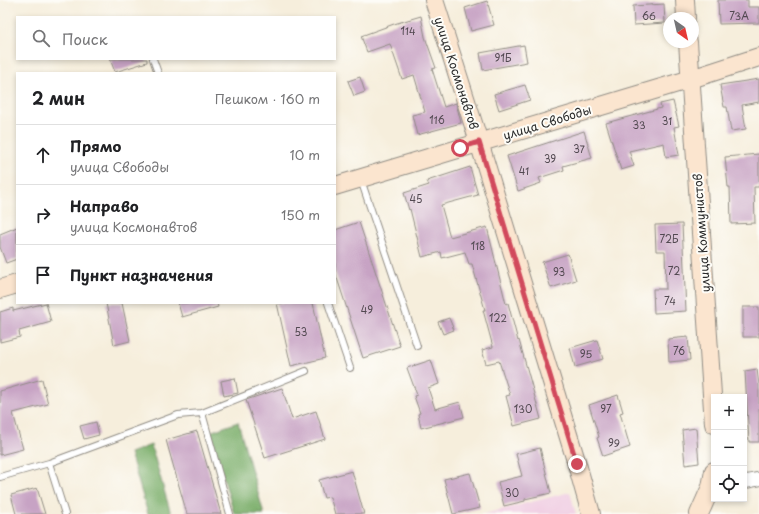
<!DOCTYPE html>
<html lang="ru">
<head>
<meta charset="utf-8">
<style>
	:root { --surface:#fff; --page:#f2f2f2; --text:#202124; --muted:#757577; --line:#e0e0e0 }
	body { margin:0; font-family:"Playpen Sans",sans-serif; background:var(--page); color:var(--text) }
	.controls { position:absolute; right:12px; bottom:12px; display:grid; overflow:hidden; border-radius:0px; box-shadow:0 2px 6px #0003 }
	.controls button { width:36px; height:36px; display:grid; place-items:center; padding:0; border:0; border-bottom:1px solid var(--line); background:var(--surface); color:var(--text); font:20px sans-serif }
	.compass { position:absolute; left:663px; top:12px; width:36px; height:36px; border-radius:50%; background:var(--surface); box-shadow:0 2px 6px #0003; rotate:146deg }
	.stop { position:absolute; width:12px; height:12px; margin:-9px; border:3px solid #d1495b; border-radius:50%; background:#fff }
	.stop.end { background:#d1495b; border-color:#fff; box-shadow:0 1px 4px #0008 }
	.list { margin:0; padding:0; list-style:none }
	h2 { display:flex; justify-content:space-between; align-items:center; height:52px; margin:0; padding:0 16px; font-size:17px }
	h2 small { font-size:13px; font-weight:400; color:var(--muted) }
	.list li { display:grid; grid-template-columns:26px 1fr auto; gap:12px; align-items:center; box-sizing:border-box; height:60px; padding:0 16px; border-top:1px solid var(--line) }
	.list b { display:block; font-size:15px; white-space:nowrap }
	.list p { margin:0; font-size:13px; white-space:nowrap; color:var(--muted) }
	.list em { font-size:13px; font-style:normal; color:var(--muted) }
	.icon { flex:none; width:22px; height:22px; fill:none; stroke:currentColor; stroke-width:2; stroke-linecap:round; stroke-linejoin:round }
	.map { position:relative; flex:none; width:759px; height:514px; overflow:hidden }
	.search { position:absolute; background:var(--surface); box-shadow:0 2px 6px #0003; left:16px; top:16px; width:320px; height:44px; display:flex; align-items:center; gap:10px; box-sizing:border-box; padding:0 14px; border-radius:0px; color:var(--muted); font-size:15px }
	.panel { position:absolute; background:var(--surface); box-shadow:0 2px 6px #0003; left:16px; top:72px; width:320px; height:232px; border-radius:0px }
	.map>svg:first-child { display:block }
</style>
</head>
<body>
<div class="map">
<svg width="759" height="514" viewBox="0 0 759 514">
	<rect width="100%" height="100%" fill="#fdfcf7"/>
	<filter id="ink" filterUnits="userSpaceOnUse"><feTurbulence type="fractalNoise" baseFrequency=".025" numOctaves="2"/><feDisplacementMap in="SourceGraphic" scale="8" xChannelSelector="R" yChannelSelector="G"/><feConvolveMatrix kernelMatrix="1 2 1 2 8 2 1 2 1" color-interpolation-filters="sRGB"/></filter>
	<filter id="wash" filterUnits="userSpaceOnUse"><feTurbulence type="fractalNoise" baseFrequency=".012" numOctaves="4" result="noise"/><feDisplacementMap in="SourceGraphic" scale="16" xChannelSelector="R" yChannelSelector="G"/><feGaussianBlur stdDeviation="0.9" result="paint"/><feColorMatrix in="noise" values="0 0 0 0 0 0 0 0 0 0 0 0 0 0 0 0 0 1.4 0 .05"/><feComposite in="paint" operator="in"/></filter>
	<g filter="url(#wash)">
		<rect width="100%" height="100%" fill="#f6eedc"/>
		<path fill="#f1d0e4" d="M570,492L576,514H484Z"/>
		<path fill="#79ad69" stroke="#526c4a" d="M238,422L264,514H234L210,432Z
			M151,445L171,514H148L130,453Z"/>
		<g id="blocks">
			<path fill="#c7a3c4" d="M718,0H748V7H759V23L719,24Z
				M487,1L494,25L471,31L465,8Z
				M664,4L665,23L634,25L633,6Z
				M421,16L425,37L436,68L432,69L444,107L456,103L461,123L417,135L412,115L425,112L414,75L402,79L390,44L367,52L361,36L394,24Z
				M524,45L527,62L483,70L480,53Z
				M110,59H147V62L115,72Z
				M360,77L365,92L354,96L348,81Z
				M759,79V102L742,105L746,129L731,131L727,107H724L720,85Z
				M525,85L530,100L499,110L494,94Z
				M673,101L679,126L674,127L679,155L666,157L664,143L629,151L634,166L621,170L606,123L661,108L660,104Z
				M584,131L592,158L563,166L564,170L539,178L541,183L518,191L507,156Z
				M759,154V187H754L755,223L731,224L730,187H728L725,157Z
				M470,167L478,195L441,205L450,237L487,227L506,304L508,303L518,341L519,340L541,419L514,426L506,396L510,395L499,361L486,364L482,350L493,347L483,310H485L472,264H469L465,252L442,258L441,252L422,257L410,209L409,210L404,193L429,185L427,181Z
				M359,222L400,346L363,358L335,272V230Z
				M682,224L686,311L654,313L653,289H666L665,251H656L655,225Z
				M17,227V259L6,263L0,247V234Z
				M568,254L576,280L551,288L542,262Z
				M46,303L51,322L19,331L20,337L0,342V312L13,308V311Z
				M106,303H122L130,341L114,345Z
				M178,303H217L218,307L182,317Z
				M277,303H313L325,358L291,366Z
				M743,307H759V337H743Z
				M449,318L454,330L443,334L438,322Z
				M688,337L690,360L669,362L668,339Z
				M597,340L603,359L575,367L570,348Z
				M431,360L439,384L428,388L435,409L460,402L464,417L421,428L418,414L420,413L414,396L417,395L407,368Z
				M757,369L759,385V442H749L745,371Z
				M235,378L238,393L224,396L221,381Z
				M42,379L48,404L13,413L23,449L0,455V391Z
				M282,388L292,419L316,411L325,439L265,458L246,400Z
				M618,395L623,412L620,413L630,447L603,456L597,438L599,437L589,405Z
				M96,422L99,435L84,439L80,426Z
				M696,428L699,463L685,465L682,430Z
				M197,431L221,514H187L166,440Z
				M540,448L551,493L525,499V501L504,506L498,482L522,476L516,454Z
				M352,471L364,514H335L330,497L324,498L319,480Z
				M470,473L480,508L453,514L444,479Z
				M37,488L45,514H16L11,495Z"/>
		</g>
	</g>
	<g filter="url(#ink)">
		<use href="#blocks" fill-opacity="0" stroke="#908c84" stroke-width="1"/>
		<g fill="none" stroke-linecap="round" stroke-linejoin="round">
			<g stroke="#908c84" stroke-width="8">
				<path id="lane" d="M153,59L158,73
					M361,180L417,346
					M328,303L350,368
					M202,413L306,371
					M49,463L65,514
					M0,477L49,463L178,415L202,413L230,514"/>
			</g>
			<g stroke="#908c84" stroke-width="15">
				<path id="street" d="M744,482L759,479"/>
			</g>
			<g stroke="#908c84" stroke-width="20">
				<path id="secondary" d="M434,0L479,142L577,464L591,514
					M685,0L686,18
					M688,42L714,424
					M335,186L691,79L759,57
					M0,289L17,284
					M699,514L711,487L714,471"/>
			</g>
			<use href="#lane" stroke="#fff" stroke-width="6"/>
			<use href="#street" stroke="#fff" stroke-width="13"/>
			<use href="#secondary" stroke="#fbe5cf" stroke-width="18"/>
		</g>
	</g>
	<g fill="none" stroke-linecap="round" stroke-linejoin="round" filter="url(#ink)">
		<path stroke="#d1495b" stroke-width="5" d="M460,148L479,142L577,464"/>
	</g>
	<g text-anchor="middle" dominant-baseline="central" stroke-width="4" stroke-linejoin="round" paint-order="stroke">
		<g font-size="10" fill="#524951">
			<text x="649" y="15">66</text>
			<text x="739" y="15">73А</text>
			<text x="408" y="30">114</text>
			<text x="503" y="57">91Б</text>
			<text x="437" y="119">116</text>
			<text x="667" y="120">31</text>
			<text x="639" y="124">33</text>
			<text x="579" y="148">37</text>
			<text x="550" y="158">39</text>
			<text x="524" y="170">41</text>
			<text x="416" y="198">45</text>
			<text x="669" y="238">72Б</text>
			<text x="478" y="245">118</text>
			<text x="674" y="270">72</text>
			<text x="559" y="271">93</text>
			<text x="670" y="300">74</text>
			<text x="367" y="309">49</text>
			<text x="498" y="317">122</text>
			<text x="301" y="331">53</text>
			<text x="679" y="350">76</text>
			<text x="586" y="353">95</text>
			<text x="523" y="408">130</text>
			<text x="606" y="408">97</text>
			<text x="614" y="442">99</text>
			<text x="512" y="492">30</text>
		</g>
		<g font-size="12" fill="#2b2b2b" stroke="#fdfcf7">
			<text transform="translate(457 73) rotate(72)">улица Космонавтов</text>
			<text transform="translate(547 122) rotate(-17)">улица Свободы</text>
			<text transform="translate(701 233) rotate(-94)">улица Коммунистов</text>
		</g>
	</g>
</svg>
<div class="controls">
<button>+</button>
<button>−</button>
<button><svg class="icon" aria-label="locate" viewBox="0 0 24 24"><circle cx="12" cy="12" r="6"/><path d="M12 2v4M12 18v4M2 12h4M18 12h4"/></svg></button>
</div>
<svg class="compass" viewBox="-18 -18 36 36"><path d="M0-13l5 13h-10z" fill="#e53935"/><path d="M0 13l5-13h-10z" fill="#757577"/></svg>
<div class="stop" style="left:460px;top:148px"></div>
<div class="stop end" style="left:577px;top:464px"></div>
<div class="search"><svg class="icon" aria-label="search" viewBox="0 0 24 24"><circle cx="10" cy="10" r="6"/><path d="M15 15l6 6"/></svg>Поиск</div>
<section class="panel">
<h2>2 мин<small>Пешком · 160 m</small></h2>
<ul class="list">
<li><svg class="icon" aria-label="ahead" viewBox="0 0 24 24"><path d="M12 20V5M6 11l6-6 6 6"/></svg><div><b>Прямо</b><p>улица Свободы</p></div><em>10 m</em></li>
<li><svg class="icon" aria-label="right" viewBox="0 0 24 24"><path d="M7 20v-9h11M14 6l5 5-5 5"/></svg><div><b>Направо</b><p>улица Космонавтов</p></div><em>150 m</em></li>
<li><svg class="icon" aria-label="arrive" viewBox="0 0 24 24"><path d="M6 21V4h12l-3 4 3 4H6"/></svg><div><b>Пункт назначения</b></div></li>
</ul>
</section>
</div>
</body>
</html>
